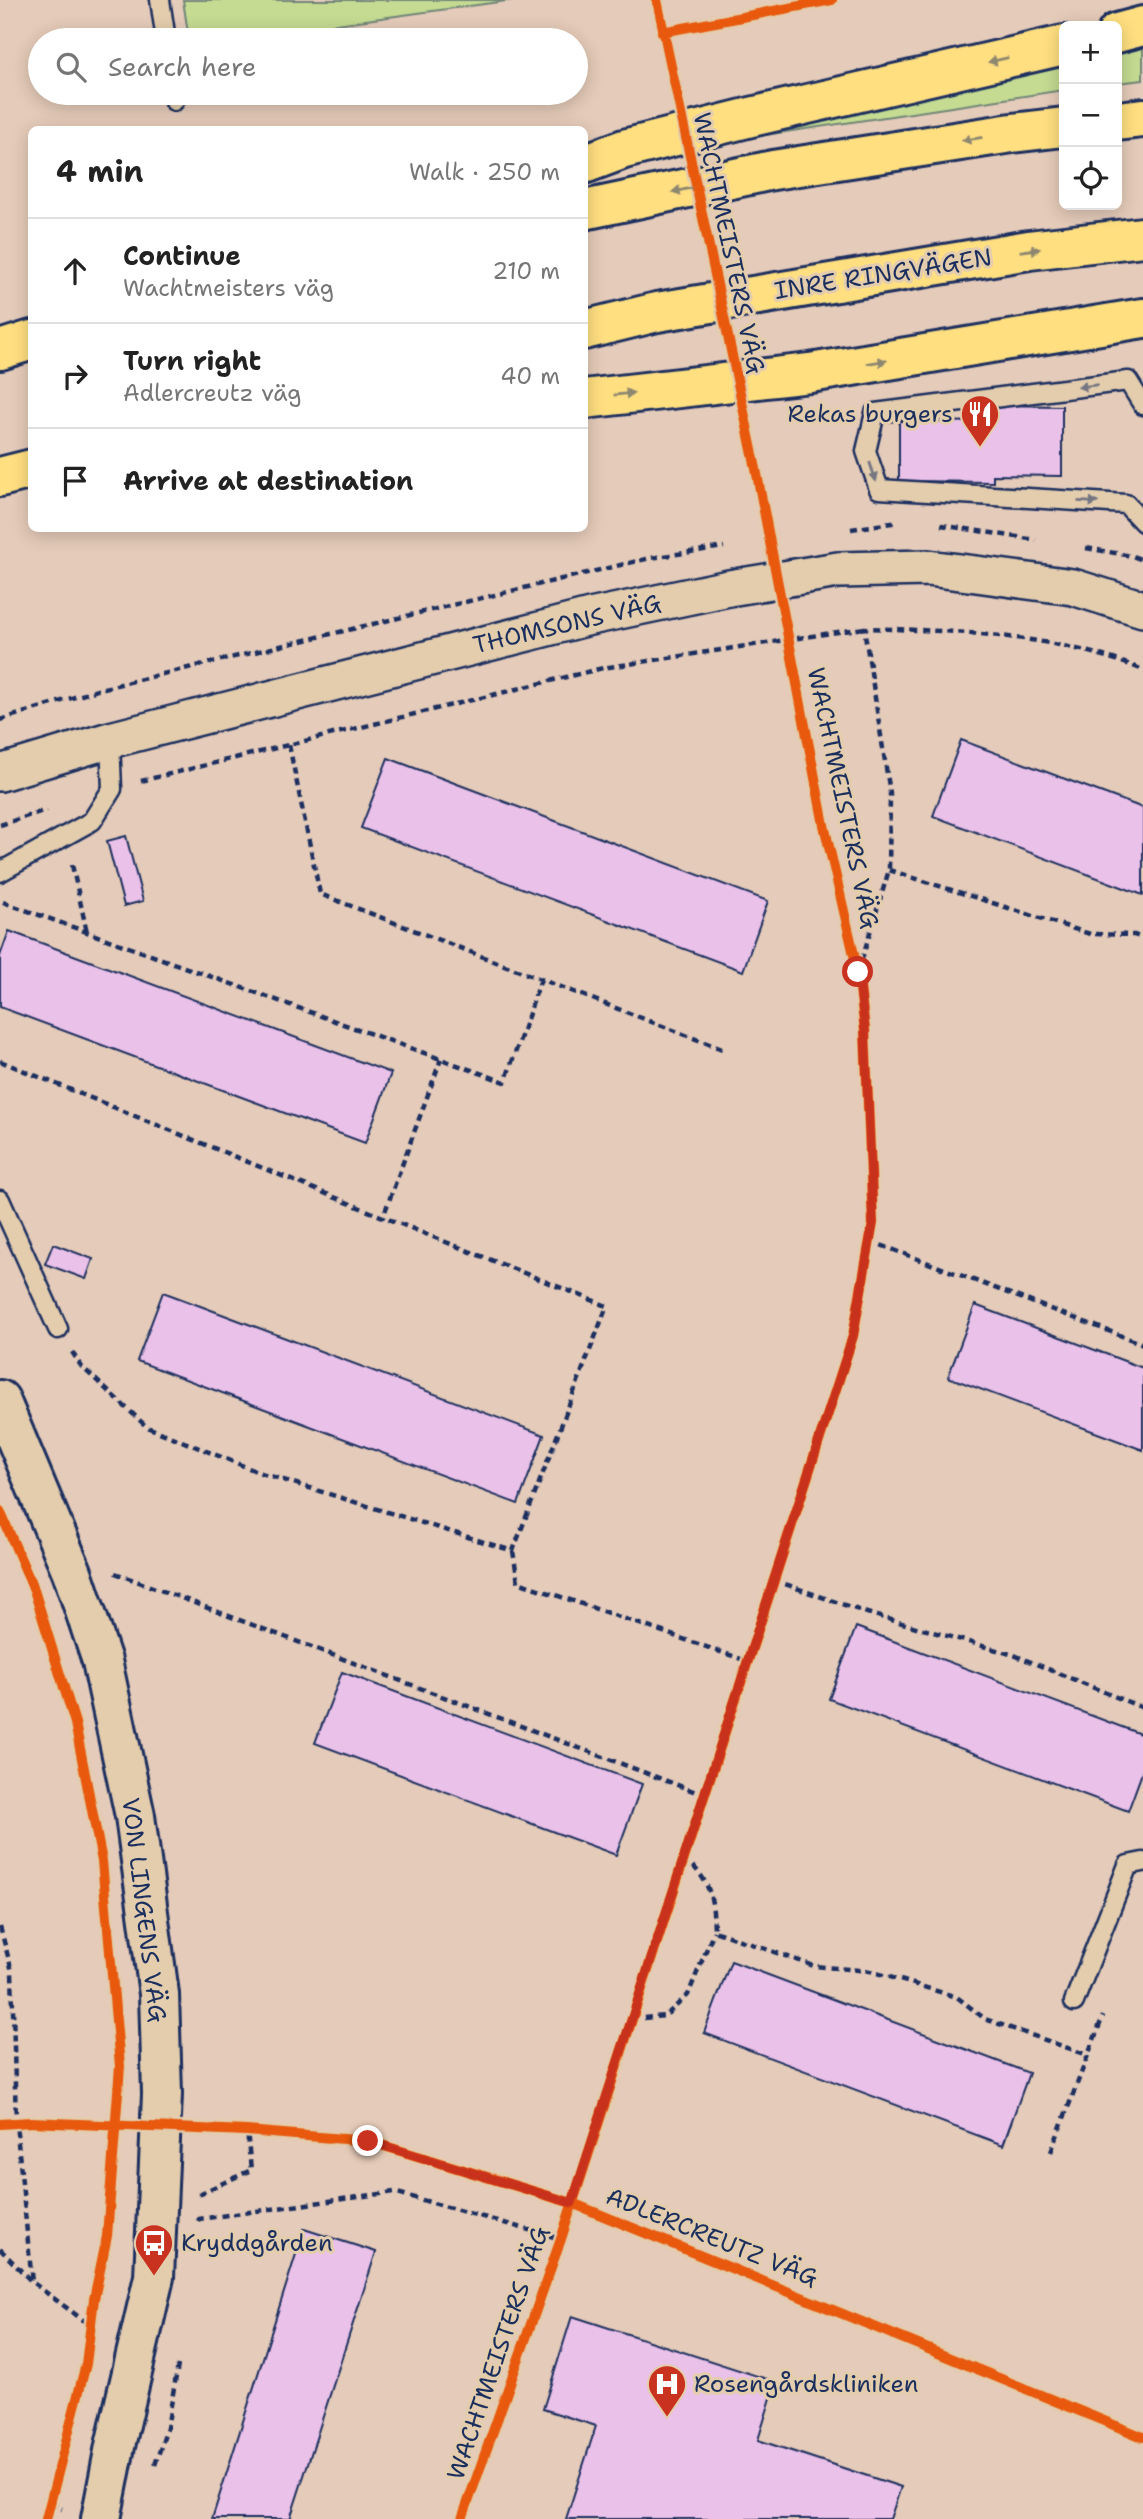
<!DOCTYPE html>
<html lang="en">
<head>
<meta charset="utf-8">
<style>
	:root { --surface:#fff; --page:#f6f6f6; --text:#222; --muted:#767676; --line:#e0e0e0 }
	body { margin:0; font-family:"Shantell Sans",sans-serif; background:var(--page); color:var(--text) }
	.controls { position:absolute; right:21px; top:21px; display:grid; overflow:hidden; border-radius:10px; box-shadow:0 4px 18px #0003 }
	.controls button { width:63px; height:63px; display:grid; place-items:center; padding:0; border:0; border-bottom:2px solid var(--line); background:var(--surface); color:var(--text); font:35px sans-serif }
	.stop { position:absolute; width:21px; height:21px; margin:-16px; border:5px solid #c8321e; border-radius:50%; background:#fff }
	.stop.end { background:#c8321e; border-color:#fff; box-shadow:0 2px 7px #0008 }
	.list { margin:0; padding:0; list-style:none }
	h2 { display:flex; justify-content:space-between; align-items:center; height:91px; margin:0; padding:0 28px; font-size:30px }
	h2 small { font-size:23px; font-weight:400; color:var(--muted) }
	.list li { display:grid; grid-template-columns:46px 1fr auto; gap:21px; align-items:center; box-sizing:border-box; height:105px; padding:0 28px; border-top:2px solid var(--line) }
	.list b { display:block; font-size:26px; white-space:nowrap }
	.list p { margin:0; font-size:23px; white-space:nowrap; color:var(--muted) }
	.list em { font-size:23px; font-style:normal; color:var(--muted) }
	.icon { flex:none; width:38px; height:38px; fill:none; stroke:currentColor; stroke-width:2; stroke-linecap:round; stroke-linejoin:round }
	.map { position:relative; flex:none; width:1143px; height:2519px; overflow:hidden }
	.search { position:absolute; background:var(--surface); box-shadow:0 4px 18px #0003; left:28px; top:28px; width:560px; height:77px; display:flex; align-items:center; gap:18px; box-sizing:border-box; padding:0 24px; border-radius:38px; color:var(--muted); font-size:26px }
	.panel { position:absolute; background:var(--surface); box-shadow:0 4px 18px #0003; left:28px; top:126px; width:560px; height:406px; border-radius:10px }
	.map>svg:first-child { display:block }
</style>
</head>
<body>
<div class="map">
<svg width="1143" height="2519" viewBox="0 0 1143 2519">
	<rect width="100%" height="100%" fill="#e5cbb9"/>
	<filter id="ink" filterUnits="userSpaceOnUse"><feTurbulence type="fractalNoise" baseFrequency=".0143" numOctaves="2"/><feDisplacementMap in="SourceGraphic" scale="14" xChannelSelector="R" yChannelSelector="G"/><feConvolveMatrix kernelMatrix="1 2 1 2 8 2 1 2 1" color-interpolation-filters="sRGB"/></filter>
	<g filter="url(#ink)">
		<path fill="#c4db91" stroke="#708578" stroke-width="2" d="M183,0H514L219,40H189Z
			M1143,38V80L1117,83V43Z
			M1064,53V90L647,153Z"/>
		<path fill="#eac1e9" stroke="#1b2f5e" stroke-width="2" d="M993,405L1062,406V476L993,475V482L899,481V421L993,422Z
			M961,740L1143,808V895L933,816Z
			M388,758L768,901L743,971L361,828Z
			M126,836L143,901L124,906L107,841Z
			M9,931L391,1073L365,1143L0,1007V956Z
			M53,1244L93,1259L86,1279L45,1264Z
			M163,1292L544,1435L518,1504L137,1361Z
			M975,1305L1143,1368V1450L948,1377Z
			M856,1627L1143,1735V1770L1128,1811L829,1699Z
			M342,1672L642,1784L616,1855L315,1743Z
			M731,1961L1029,2073L1003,2145L704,2033Z
			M304,2229L376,2252L290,2519H212Z
			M572,2316L776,2382L758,2440L901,2487L890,2519H566L596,2426L543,2409Z"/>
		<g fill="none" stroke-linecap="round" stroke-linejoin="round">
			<g stroke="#1b2f5e" stroke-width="23">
				<path id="service" d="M160,0L166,40
					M173,93L174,101
					M1143,405L1128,381L875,413L866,451L879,489L1126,504L1143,522
					M0,872L92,821L112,789L110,740
					M0,1200L58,1329
					M1074,2002L1128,1865L1143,1862"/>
			</g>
			<g stroke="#1b2f5e" stroke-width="40">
				<path id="minor" d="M0,773L110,740L590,617L729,588L838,570L928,568L976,574L1073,587L1143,609"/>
			</g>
			<g stroke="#1b2f5e" stroke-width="44">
				<path id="tertiary" d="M0,1400L72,1572L102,1661L135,1816L159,1994L162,2094L154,2277L115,2446L101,2519"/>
			</g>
			<g stroke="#1b2f5e" stroke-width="44">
				<path id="motorway" d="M1117,33L1143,26
					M1117,121L1143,118
					M584,164L624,149L751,117L1064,45
					M584,210L773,170L1012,133L1064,127
					M584,330L657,312L1029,250L1143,237
					M0,350L32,340
					M584,399L810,373L1143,318
					M0,477L32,469"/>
			</g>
			<path stroke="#1b2f5e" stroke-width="4.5" stroke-dasharray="7 5" stroke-linecap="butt" d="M941,525L1036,540
				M851,529L898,522
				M1086,548L1132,556L1143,560
				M0,720L104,688L650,558L724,547
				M289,745L320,894L722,1049
				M141,781L603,668L864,628
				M0,825L46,810
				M72,865L87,932
				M889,870L1090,934L1134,935L1143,938
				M3,902L505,1082L541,979
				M858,972L889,870L890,793L864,628C957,631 1056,634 1143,670
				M0,1061L383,1217L441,1059
				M870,1241L1143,1344
				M72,1352L81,1366L147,1427L261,1473L513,1551L607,1306L383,1217
				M513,1551L518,1582L747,1661
				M115,1573L704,1795
				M774,1580L867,1613L1014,1655L1143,1708
				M684,1858C711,1880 713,1898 714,1931L814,1966L870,1971L957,1997L985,2019L1088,2055
				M0,1927L12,1971L16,2123L32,2282
				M632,2019L665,2016L688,1995L714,1931
				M1051,2152L1103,2016
				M199,2194L251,2170L247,2131
				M198,2221L199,2219L394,2192L561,2239
				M0,2249L32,2282L91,2326
				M155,2465L167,2428L178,2365
				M50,2505L62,2509"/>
			<use href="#service" stroke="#e4cdad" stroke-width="18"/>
			<use href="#minor" stroke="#e4cdad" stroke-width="35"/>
			<use href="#tertiary" stroke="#e4cdad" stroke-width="38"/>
			<use href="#motorway" stroke="#ffdf80" stroke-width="38"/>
			<g stroke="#e4cdad" stroke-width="15">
				<path id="cycleway" d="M662,32L832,0
					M0,1511L34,1590L75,1723L102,1861L120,2066L107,2236L94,2299L86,2364L46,2519
					M0,2124L31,2122L247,2131L368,2141L572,2203L1143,2437
					M462,2519L561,2239L853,1336L873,1223L865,1030L858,972L824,825L756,469L657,0"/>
			</g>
			<use href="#cycleway" stroke="#e8590c" stroke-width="10"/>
		</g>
		<defs><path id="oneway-solid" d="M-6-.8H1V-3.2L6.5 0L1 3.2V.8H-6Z" transform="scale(1.75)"/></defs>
		<g fill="#8d876f">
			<use href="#oneway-solid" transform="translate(998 60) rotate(167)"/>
			<use href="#oneway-solid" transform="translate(972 139) rotate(171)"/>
			<use href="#oneway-solid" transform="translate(682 190) rotate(168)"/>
			<use href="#oneway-solid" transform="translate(1030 250) rotate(-8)"/>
			<use href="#oneway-solid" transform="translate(877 362) rotate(-9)"/>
			<use href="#oneway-solid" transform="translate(624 394) rotate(-6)"/>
		</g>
		<g fill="#757682">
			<use href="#oneway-solid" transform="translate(1088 386) rotate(173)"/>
			<use href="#oneway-solid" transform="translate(873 472) rotate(71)"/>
			<use href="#oneway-solid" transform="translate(1088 502) rotate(3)"/>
		</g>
	</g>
	<g fill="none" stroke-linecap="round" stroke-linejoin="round" filter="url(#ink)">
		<path stroke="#c8321e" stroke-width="9" d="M368,2141L572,2203L853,1336L873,1223L865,1030L858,972"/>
	</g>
	<defs>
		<g id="restaurant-pin" transform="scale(2.0125)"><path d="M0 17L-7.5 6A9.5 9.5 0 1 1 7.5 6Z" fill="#c8321e" stroke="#e4cdad"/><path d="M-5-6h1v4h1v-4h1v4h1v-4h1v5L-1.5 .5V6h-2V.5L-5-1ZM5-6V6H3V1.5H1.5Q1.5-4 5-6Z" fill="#fff"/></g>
		<g id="bus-pin" transform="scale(2.0125)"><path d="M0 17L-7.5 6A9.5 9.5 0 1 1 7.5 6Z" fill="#c8321e" stroke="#e4cdad"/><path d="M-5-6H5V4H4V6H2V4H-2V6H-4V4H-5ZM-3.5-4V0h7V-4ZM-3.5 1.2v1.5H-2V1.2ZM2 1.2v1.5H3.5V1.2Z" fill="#fff"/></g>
		<g id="hospital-pin" transform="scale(2.0125)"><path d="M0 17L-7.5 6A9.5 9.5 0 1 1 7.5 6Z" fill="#c8321e" stroke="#e4cdad"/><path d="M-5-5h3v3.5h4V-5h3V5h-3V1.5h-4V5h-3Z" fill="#fff"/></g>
	</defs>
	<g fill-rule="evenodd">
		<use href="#restaurant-pin" x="980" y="414"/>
		<use href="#bus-pin" x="154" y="2243"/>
		<use href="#hospital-pin" x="667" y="2384"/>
	</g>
	<g text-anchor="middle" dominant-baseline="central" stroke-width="6" stroke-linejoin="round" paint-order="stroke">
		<g font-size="24" fill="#1b2f5e" stroke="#e4cdad">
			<text transform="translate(729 243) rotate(78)">WACHTMEISTERS VÄG</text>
			<text transform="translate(883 274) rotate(-9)">INRE RINGVÄGEN</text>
			<text transform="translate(567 624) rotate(-13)">THOMSONS VÄG</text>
			<text transform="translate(843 798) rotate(78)">WACHTMEISTERS VÄG</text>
			<text transform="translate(144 1910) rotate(83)">VON LINGENS VÄG</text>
			<text transform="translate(712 2237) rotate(22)">ADLERCREUTZ VÄG</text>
			<text transform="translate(498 2353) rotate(-71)">WACHTMEISTERS VÄG</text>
		</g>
		<g font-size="24" fill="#1b2f5e" stroke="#e4cdad" text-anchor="start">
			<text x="953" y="414" text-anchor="end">Rekas burgers</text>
			<text x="181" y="2243">Kryddgården</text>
			<text x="694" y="2384">Rosengårdskliniken</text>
		</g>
	</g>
</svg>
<div class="controls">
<button>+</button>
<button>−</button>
<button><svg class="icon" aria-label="locate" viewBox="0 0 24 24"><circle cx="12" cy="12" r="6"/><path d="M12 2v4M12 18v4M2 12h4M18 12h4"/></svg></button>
</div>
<div class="stop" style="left:858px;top:972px"></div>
<div class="stop end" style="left:368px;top:2141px"></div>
<div class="search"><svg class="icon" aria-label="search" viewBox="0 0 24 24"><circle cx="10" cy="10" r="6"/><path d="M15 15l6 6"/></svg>Search here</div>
<section class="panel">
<h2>4 min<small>Walk · 250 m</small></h2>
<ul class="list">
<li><svg class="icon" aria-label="ahead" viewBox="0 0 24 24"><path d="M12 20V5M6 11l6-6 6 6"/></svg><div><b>Continue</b><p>Wachtmeisters väg</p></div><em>210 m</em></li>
<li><svg class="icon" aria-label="right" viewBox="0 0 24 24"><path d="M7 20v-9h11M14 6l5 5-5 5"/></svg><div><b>Turn right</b><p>Adlercreutz väg</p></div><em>40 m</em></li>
<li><svg class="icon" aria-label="arrive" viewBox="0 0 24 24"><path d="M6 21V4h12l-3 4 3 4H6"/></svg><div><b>Arrive at destination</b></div></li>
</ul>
</section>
</div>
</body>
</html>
